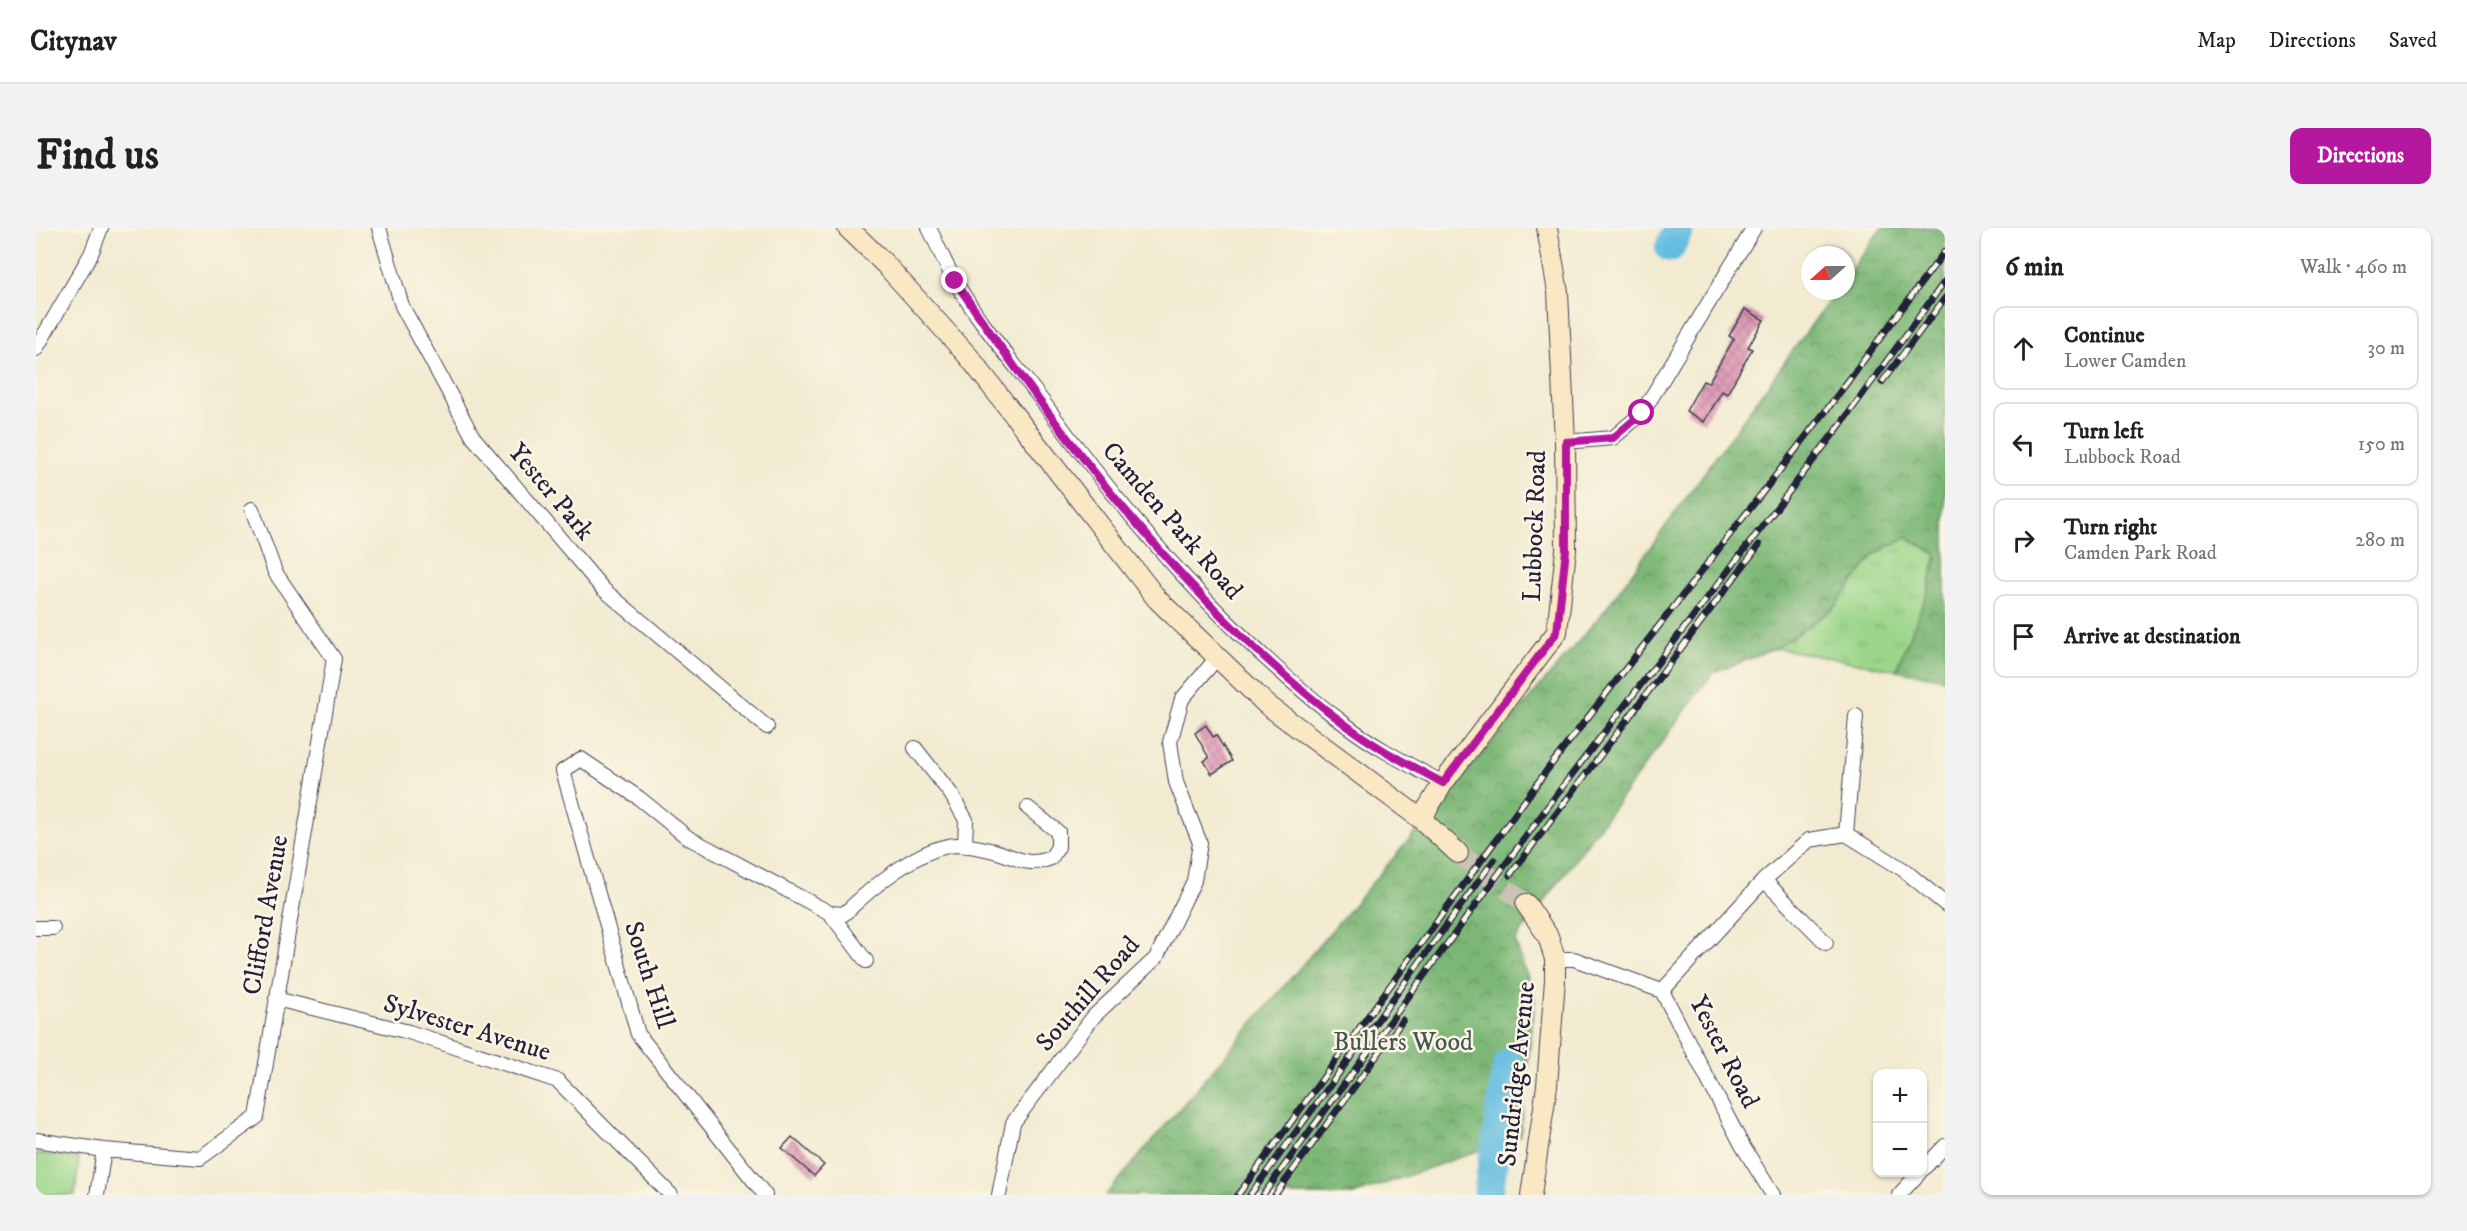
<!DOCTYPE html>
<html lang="en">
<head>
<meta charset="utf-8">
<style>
	:root { --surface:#fff; --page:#f2f2f2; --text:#202124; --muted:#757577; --line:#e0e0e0; --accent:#b5179e }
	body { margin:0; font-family:"IM FELL DW Pica",serif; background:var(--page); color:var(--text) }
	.controls { position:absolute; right:18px; bottom:18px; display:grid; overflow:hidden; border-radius:12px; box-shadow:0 2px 4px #0004 }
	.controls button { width:54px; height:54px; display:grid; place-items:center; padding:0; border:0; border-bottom:2px solid var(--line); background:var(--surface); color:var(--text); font:30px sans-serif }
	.compass { position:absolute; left:1765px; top:18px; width:54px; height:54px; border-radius:50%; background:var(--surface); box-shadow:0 2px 4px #0004; rotate:249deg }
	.stop { position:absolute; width:18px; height:18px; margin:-14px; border:4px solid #b5179e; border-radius:50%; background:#fff }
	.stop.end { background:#b5179e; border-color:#fff; box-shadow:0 2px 6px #0008 }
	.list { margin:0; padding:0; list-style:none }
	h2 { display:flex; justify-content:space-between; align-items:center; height:78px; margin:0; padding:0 24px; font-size:26px }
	h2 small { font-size:20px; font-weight:400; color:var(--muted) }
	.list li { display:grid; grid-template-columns:39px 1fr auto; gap:18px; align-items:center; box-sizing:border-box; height:84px; margin:0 12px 12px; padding:0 12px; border:2px solid var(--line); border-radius:12px }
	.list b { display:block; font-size:22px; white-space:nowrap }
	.list p { margin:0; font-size:20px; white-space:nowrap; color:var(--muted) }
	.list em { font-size:20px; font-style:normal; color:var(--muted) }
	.icon { flex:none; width:33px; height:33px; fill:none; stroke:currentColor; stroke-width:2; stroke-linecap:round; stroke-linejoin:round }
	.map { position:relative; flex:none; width:1909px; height:967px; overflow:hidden; border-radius:12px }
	header { display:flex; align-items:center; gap:36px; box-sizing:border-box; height:84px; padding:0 30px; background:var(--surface); border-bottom:2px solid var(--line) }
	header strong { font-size:28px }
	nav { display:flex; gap:33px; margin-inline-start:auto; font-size:21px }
	.intro { display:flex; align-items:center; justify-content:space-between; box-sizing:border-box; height:144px; padding:0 36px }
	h1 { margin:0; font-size:42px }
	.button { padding:15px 27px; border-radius:12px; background:var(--accent); color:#fff; font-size:21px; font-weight:700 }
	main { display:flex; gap:36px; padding:0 36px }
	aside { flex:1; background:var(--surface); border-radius:12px; box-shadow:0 2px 4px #0004 }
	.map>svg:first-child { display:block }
</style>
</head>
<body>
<header>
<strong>Citynav</strong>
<nav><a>Map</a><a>Directions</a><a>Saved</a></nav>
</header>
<div class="intro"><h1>Find us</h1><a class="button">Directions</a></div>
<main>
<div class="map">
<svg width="1909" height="967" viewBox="0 0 1909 967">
	<defs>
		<pattern id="grass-tufts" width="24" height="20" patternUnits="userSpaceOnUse" patternTransform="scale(1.5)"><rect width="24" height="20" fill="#9bd68a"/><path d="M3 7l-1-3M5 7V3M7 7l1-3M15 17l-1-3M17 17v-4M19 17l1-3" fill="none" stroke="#85b778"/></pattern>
		<pattern id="forest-crowns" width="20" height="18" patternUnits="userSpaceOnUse" patternTransform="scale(1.5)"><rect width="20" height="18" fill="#7cb776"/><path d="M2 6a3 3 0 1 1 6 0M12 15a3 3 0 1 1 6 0" fill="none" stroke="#659462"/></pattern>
		<pattern id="building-cross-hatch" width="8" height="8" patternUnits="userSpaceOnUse" patternTransform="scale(1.5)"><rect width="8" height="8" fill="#db8cb0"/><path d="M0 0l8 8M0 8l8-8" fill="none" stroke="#b17290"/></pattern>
	</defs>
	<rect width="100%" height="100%" fill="#fcf5e5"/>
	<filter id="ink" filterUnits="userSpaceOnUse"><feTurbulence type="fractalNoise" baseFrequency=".0167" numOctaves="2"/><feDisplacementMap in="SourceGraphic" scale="12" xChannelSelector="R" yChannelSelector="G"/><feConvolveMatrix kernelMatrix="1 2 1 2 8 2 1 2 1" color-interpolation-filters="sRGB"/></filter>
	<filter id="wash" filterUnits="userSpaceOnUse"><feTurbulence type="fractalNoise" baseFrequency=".008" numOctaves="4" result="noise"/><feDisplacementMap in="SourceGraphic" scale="24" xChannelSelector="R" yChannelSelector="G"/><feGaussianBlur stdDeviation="1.35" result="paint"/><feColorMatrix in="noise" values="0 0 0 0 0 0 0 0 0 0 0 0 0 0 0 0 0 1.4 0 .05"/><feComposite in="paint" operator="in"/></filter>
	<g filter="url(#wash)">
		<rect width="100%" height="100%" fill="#f2ebd1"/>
		<path fill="url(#grass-tufts)" stroke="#5e7c62" stroke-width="1.5" d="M1870,309L1901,326L1892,364L1860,442L1740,420L1797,381L1839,326Z"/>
		<path fill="url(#forest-crowns)" stroke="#4f6c58" stroke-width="1.5" d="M1845,0H1909V451L1860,442L1892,364L1901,326L1870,309L1839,326L1797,381L1740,420L1677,445L1479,713L1499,770L1484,908L1317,967H1070L1569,382L1800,63H1810V49Z"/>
		<path fill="#9bd68a" stroke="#5e7c62" stroke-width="1.5" d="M0,925L43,930L39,967H0Z"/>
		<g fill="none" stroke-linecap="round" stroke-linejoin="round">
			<path stroke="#62bce0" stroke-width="30" d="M1634,19L1643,0
				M1452,967L1472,836"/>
		</g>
		<g id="blocks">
			<path fill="url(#building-cross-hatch)" d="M1709,81L1728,92L1712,119L1716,121L1691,166L1686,163L1668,194L1650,183L1667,153L1672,155L1698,111L1693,108Z
				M1170,497L1177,509L1180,507L1196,533L1176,546L1168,533L1173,530L1159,505Z
				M756,909L788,937L778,948L746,920Z"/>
		</g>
	</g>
	<g filter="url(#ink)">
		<use href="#blocks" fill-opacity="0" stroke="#414052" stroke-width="1.5"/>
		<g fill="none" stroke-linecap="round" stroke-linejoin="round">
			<path stroke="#c8c3b3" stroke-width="20" stroke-dasharray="20 10" stroke-linecap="butt" d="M1422,625L1490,676"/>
			<g stroke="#414052" stroke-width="16">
				<path id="street" d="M343,0L366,78L437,209L567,361L731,499
					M893,0C902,18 909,36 919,53C944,96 977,134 1007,174C1094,293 1191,408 1310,497C1340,520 1374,537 1407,555
					M0,121L55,26L65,0
					M1529,214L1577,210L1606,185L1718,0
					M879,520L915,566L930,592L929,618
					M1810,606L1820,488
					M1728,652L1790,715
					M794,685L830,733
					M0,700H17
					M1519,731H1538L1626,763L1706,917L1737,967
					M1626,763L1728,652L1773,612L1810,606L1868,642L1909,676
					M240,771L373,804L522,853L635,967
					M0,912L68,922L164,930L221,889L298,431L239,344L216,281
					M1886,942L1909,918
					M61,967L68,922
					M729,967L602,806L527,543L545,531L603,570L651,609L794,685L808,686C834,661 884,618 921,617C933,617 946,620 958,623C981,629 990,640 1015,630L1022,619V604L992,580
					M963,967L977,895L1058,788L1120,730L1158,653L1164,615L1140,554L1134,514L1146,471L1180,431
					M1863,967L1884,944"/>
			</g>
			<g stroke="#414052" stroke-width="22">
				<path id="secondary" d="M812,0L849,36L933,129L1121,371L1230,476L1385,591L1422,625
					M1385,591L1407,555L1521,404L1530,322L1529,214L1522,64L1511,0
					M1490,676L1512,708L1519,731V752L1511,858L1495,967"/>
			</g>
			<use href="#street" stroke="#fff" stroke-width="14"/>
			<use href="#secondary" stroke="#fae7c3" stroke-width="20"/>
			<g stroke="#22223b" stroke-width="7">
				<path id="rail" d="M1846,154L1909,70
					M1474,647L1723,317
					M1202,967L1511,542L1789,184L1909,23
					M1214,967L1458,632
					M1227,967L1527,558L1805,196L1909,53
					M1239,967L1367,792"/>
			</g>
			<use href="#rail" stroke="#fcf5e5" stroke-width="4.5" stroke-dasharray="14" stroke-linecap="butt"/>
		</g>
	</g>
	<g fill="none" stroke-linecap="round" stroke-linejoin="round" filter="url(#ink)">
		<path stroke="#b5179e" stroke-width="8" d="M919,53C1025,210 1157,383 1310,497C1340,520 1374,537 1407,555L1521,404L1530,322V214L1577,210L1606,185"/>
	</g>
	<g text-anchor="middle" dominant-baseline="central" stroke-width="5" stroke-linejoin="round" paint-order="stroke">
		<g font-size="26" fill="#22223b" stroke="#fcf5e5">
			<text transform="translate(515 264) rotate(50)">Yester Park</text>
			<text transform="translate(1136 293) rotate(49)">Camden Park Road</text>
			<text transform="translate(1499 298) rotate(-88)">Lubbock Road</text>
			<text transform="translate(230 687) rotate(-80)">Clifford Avenue</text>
			<text transform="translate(613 747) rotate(72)">South Hill</text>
			<text transform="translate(1052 766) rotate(-49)">Southill Road</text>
			<text transform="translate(431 800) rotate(17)">Sylvester Avenue</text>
			<text transform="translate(1688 824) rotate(63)">Yester Road</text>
			<text transform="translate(1481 846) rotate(-84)">Sundridge Avenue</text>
		</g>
		<g font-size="26" fill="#465853" stroke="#fcf5e5">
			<text x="1367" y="814">Bullers Wood</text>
		</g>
	</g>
</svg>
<div class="controls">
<button>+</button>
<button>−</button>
</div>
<svg class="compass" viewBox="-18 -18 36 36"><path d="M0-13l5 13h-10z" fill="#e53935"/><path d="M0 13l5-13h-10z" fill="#757577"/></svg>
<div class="stop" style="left:1606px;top:185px"></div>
<div class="stop end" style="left:919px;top:53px"></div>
</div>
<aside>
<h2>6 min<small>Walk · 460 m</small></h2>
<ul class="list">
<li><svg class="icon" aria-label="ahead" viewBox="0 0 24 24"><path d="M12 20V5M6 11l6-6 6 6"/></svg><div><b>Continue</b><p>Lower Camden</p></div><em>30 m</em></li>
<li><svg class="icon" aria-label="left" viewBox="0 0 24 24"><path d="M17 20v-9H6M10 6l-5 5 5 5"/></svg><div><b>Turn left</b><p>Lubbock Road</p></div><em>150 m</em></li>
<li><svg class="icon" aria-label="right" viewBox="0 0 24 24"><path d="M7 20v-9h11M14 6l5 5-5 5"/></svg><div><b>Turn right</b><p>Camden Park Road</p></div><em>280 m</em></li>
<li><svg class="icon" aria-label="arrive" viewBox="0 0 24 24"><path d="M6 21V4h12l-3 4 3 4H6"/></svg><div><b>Arrive at destination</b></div></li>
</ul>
</aside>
</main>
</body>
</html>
